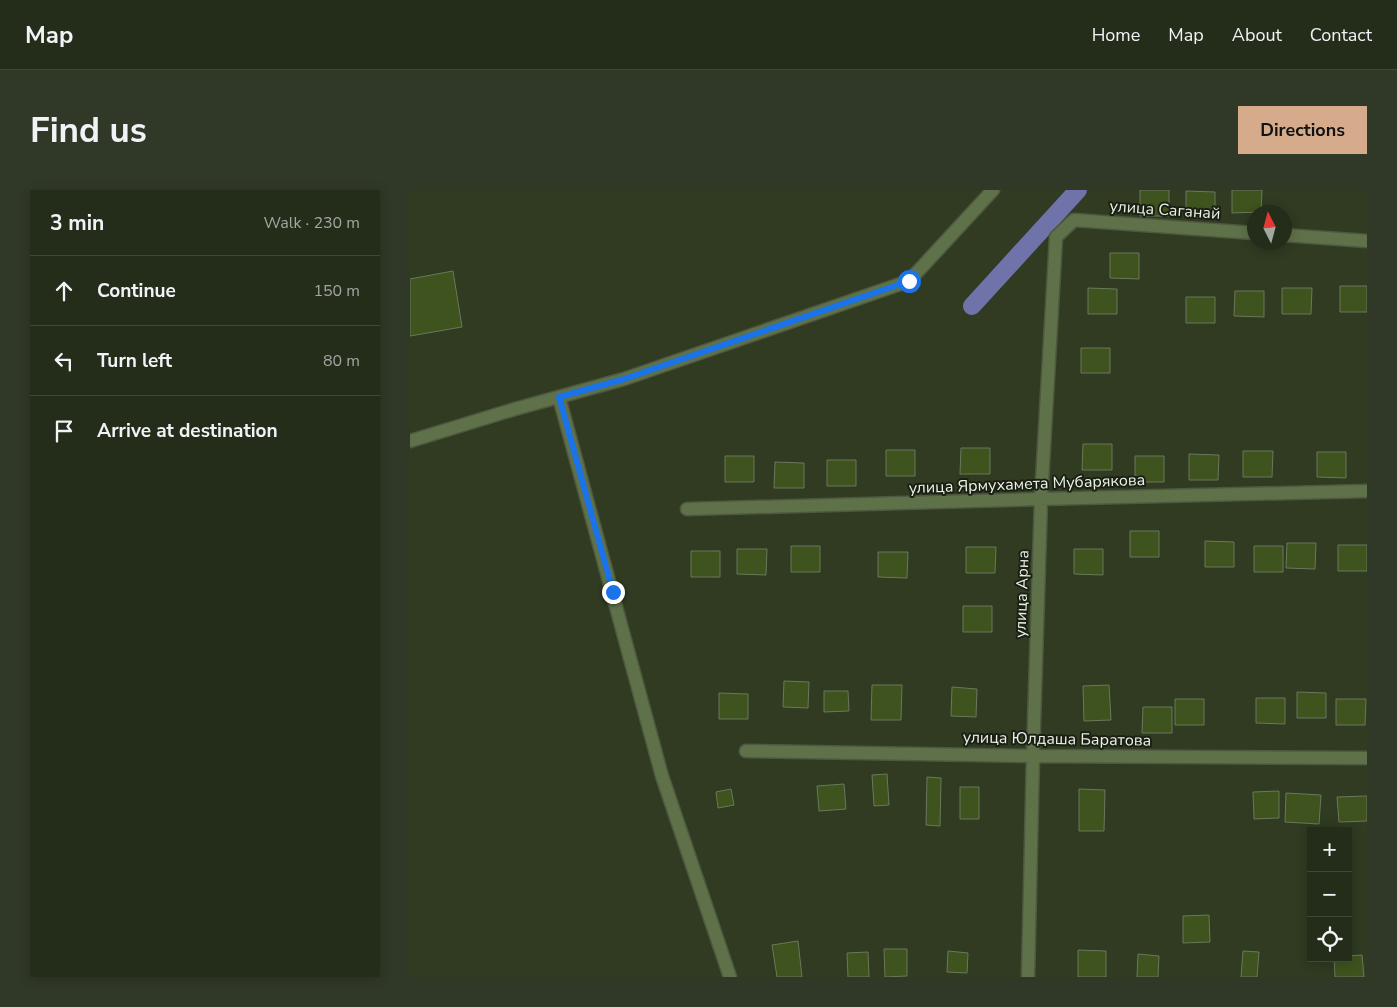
<!DOCTYPE html>
<html lang="en">
<head>
<meta charset="utf-8">
<style>
	:root { --surface:#242c1a; --page:#303827; --text:#f1f3f6; --muted:#a3a7a2; --line:#414839; --accent:#d6ab8b }
	body { margin:0; font-family:"Nunito Sans",sans-serif; background:var(--page); color:var(--text) }
	.controls { position:absolute; right:15px; bottom:15px; display:grid; overflow:hidden; border-radius:0px; box-shadow:0 2px 12px #0003 }
	.controls button { width:45px; height:45px; display:grid; place-items:center; padding:0; border:0; border-bottom:1px solid var(--line); background:var(--surface); color:var(--text); font:25px sans-serif }
	.compass { position:absolute; left:837px; top:15px; width:45px; height:45px; border-radius:50%; background:var(--surface); box-shadow:0 2px 12px #0003; rotate:354deg }
	.stop { position:absolute; width:15px; height:15px; margin:-11px; border:4px solid #1a73e8; border-radius:50%; background:#fff }
	.stop.end { background:#1a73e8; border-color:#fff; box-shadow:0 1px 5px #0008 }
	.list { margin:0; padding:0; list-style:none }
	h2 { display:flex; justify-content:space-between; align-items:center; height:65px; margin:0; padding:0 20px; font-size:21px }
	h2 small { font-size:16px; font-weight:400; color:var(--muted) }
	.list li { display:grid; grid-template-columns:32px 1fr auto; gap:15px; align-items:center; box-sizing:border-box; height:70px; padding:0 20px; border-top:1px solid var(--line) }
	.list b { display:block; font-size:19px; white-space:nowrap }
	.list em { font-size:16px; font-style:normal; color:var(--muted) }
	.icon { flex:none; width:28px; height:28px; fill:none; stroke:currentColor; stroke-width:2; stroke-linecap:round; stroke-linejoin:round }
	.map { position:relative; flex:none; width:957px; height:787px; overflow:hidden; border-radius:0px }
	header { display:flex; align-items:center; gap:30px; box-sizing:border-box; height:70px; padding:0 25px; background:var(--surface); border-bottom:1px solid var(--line) }
	header strong { font-size:24px }
	nav { display:flex; gap:28px; margin-inline-start:auto; font-size:18px }
	.intro { display:flex; align-items:center; justify-content:space-between; box-sizing:border-box; height:120px; padding:0 30px }
	h1 { margin:0; font-size:35px }
	.button { padding:12px 22px; border-radius:0px; background:var(--accent); color:#111; font-size:18px; font-weight:700 }
	main { display:flex; gap:30px; padding:0 30px }
	aside { flex:1; background:var(--surface); border-radius:0px; box-shadow:0 2px 12px #0003 }
	.map>svg:first-child { display:block }
</style>
</head>
<body>
<header>
<strong>Map</strong>
<nav><a>Home</a><a>Map</a><a>About</a><a>Contact</a></nav>
</header>
<div class="intro"><h1>Find us</h1><a class="button">Directions</a></div>
<main>
<aside>
<h2>3 min<small>Walk · 230 m</small></h2>
<ul class="list">
<li><svg class="icon" aria-label="ahead" viewBox="0 0 24 24"><path d="M12 20V5M6 11l6-6 6 6"/></svg><div><b>Continue</b></div><em>150 m</em></li>
<li><svg class="icon" aria-label="left" viewBox="0 0 24 24"><path d="M17 20v-9H6M10 6l-5 5 5 5"/></svg><div><b>Turn left</b></div><em>80 m</em></li>
<li><svg class="icon" aria-label="arrive" viewBox="0 0 24 24"><path d="M6 21V4h12l-3 4 3 4H6"/></svg><div><b>Arrive at destination</b></div></li>
</ul>
</aside>
<div class="map">
<svg width="957" height="787" viewBox="0 0 957 787">
	<rect width="100%" height="100%" fill="#303b22"/>
	<g fill="none" stroke-linecap="round" stroke-linejoin="round">
		<path stroke="#6f73a9" stroke-width="18" d="M562,116L668,0"/>
	</g>
	<path fill="#3e531e" stroke="#6b785c" d="M730,0H759V26H730Z
		M822,0H852L851,22L822,23Z
		M776,1L805,2V28L776,27Z
		M700,63H729V89L700,88Z
		M43,81L52,137L0,146V89Z
		M930,96H957V122H930Z
		M678,98L707,99V124H678Z
		M872,98H902L901,124H872Z
		M825,101H854V127L824,126Z
		M776,107H805V133H776Z
		M671,158H700V183H671Z
		M673,254H702V280H672Z
		M551,258H580V284H550Z
		M476,260H505V286H476Z
		M833,261H863L862,287H833Z
		M907,262H936V288L907,287Z
		M779,264L809,265L808,290H779Z
		M315,266H344V292H315Z
		M725,266H754V292H725Z
		M417,270H446V296H417Z
		M365,272L394,273V298H364Z
		M720,341H749V367H720Z
		M795,351L824,352V377H795Z
		M877,353H906L905,379L876,378Z
		M928,355H957V381H928Z
		M381,356H410V382H381Z
		M844,356H873V382H844Z
		M556,357H586L585,383H556Z
		M327,359H357L356,385L327,384Z
		M664,359H693V385L664,384Z
		M281,361H310V387H281Z
		M468,362H498L497,388L468,387Z
		M553,416H582V442H553Z
		M374,491L399,492L398,518L373,517Z
		M462,495H492L491,530H461Z
		M699,495L701,530L674,531L673,496Z
		M542,497L567,499L566,527L541,526Z
		M414,501H438L439,521L414,522Z
		M887,502L916,503V528H887Z
		M309,503L338,504V529H309Z
		M846,508H875V534L846,533Z
		M765,509H794V535H765Z
		M926,509H956L955,535H926Z
		M733,517H762V543H732Z
		M477,584L479,615L464,616L462,585Z
		M517,587L531,588L530,636L516,635Z
		M434,594L436,619L409,621L407,596Z
		M550,597H569V629H550Z
		M321,599L324,615L308,618L306,602Z
		M669,599L695,600L694,641H669Z
		M869,601V628L844,629L843,602Z
		M876,603L911,605L909,634L875,632Z
		M957,606V631L929,632L927,607Z
		M799,725L800,752L773,753V726Z
		M388,751L392,787H367L362,755Z
		M474,759H497V786L475,787Z
		M668,760L696,761V787H668Z
		M538,761L558,763L557,783L537,782Z
		M833,761L849,762L847,787H831Z
		M458,762L459,787H438L437,763Z
		M728,764L749,766L748,787H727Z
		M952,765L954,787H925L924,768H938V766Z"/>
	<g fill="none" stroke-linecap="round" stroke-linejoin="round">
		<g stroke="#4e5841" stroke-width="15">
			<path id="street" d="M874,45L957,51
				M149,207L252,586L320,787
				M0,251L105,219L214,189L499,91L583,0
				M277,319L631,309L957,301
				M336,561L623,566L957,568
				M618,787L623,566L631,309L646,47L664,30L844,43"/>
		</g>
		<use href="#street" stroke="#5f7149" stroke-width="12"/>
	</g>
	<g fill="none" stroke-linecap="round" stroke-linejoin="round">
		<path stroke="#1a73e8" stroke-width="6" d="M203,402L149,207L214,189L499,91"/>
	</g>
	<g text-anchor="middle" dominant-baseline="central" stroke-width="4" stroke-linejoin="round" paint-order="stroke">
		<g font-size="16" fill="#ebf2e3" stroke="#1b2015">
			<text transform="translate(755 20) rotate(4)">улица Саганай</text>
			<text transform="translate(617 294) rotate(-2)">улица Ярмухамета Мубарякова</text>
			<text transform="translate(612 404) rotate(-88)">улица Арна</text>
			<text transform="translate(647 549) rotate(1)">улица Юлдаша Баратова</text>
		</g>
	</g>
</svg>
<div class="controls">
<button>+</button>
<button>−</button>
<button><svg class="icon" aria-label="locate" viewBox="0 0 24 24"><circle cx="12" cy="12" r="6"/><path d="M12 2v4M12 18v4M2 12h4M18 12h4"/></svg></button>
</div>
<svg class="compass" viewBox="-18 -18 36 36"><path d="M0-13l5 13h-10z" fill="#e53935"/><path d="M0 13l5-13h-10z" fill="#a3a7a2"/></svg>
<div class="stop" style="left:499px;top:91px"></div>
<div class="stop end" style="left:203px;top:402px"></div>
</div>
</main>
</body>
</html>
